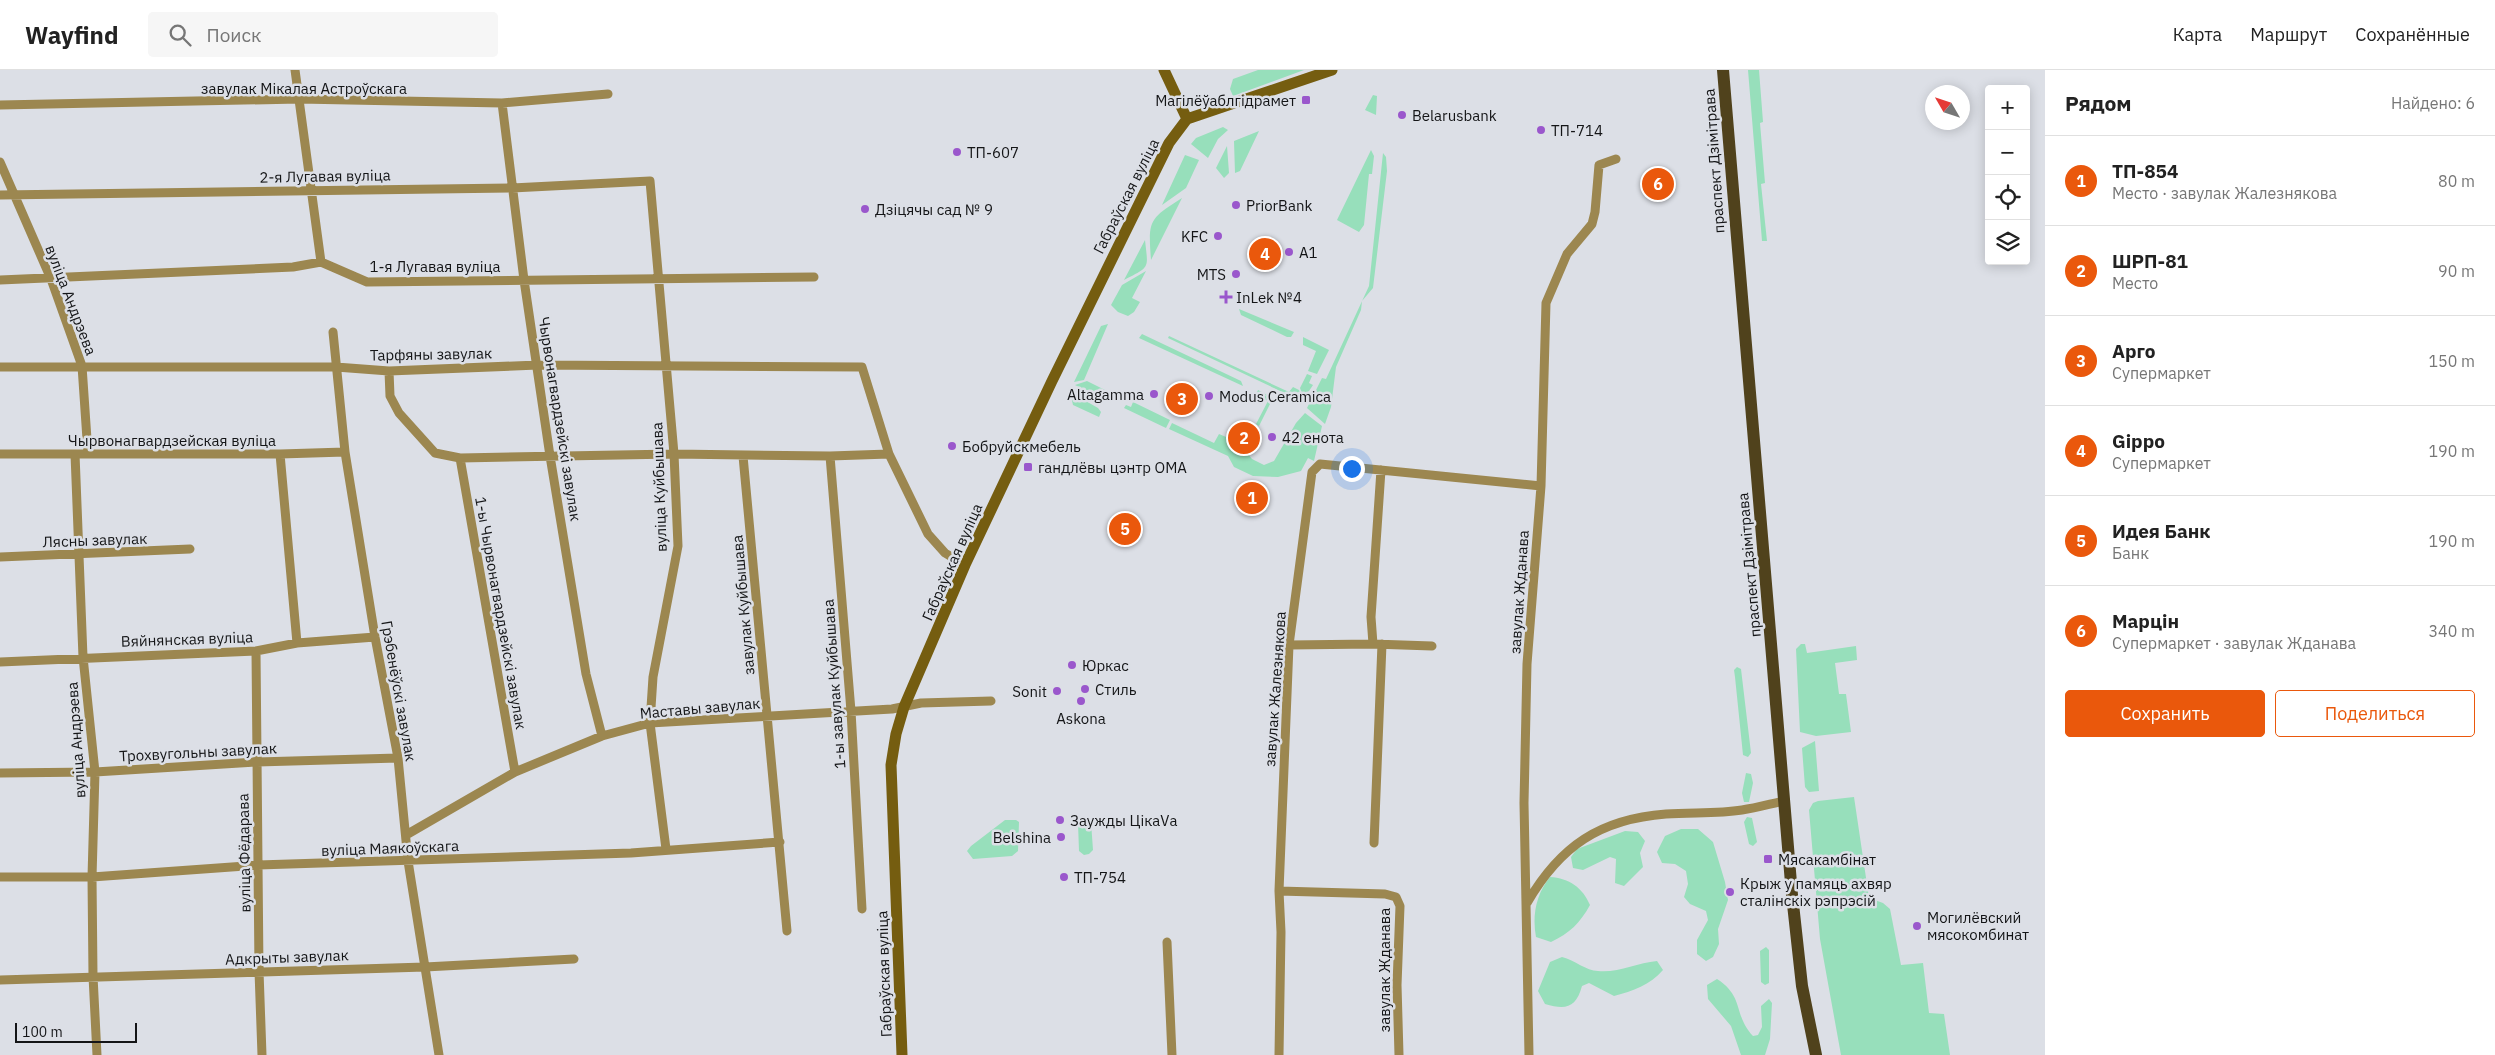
<!DOCTYPE html>
<html lang="ru">
<head>
<meta charset="utf-8">
<style>
	:root { --surface:#fff; --page:#f6f6f6; --text:#222; --muted:#767676; --line:#e0e0e0; --accent:#ea580c }
	body { margin:0; font-family:"IBM Plex Sans",sans-serif; background:var(--page); color:var(--text) }
	.controls { position:absolute; right:15px; top:15px; display:grid; overflow:hidden; border-radius:5px; box-shadow:0 2px 12px #0003 }
	.controls button { width:45px; height:45px; display:grid; place-items:center; padding:0; border:0; border-bottom:1px solid var(--line); background:var(--surface); color:var(--text); font:25px sans-serif }
	.compass { position:absolute; left:1925px; top:15px; width:45px; height:45px; border-radius:50%; background:var(--surface); box-shadow:0 2px 12px #0003; rotate:309deg }
	.scale { position:absolute; left:15px; bottom:12px; width:122px; box-sizing:border-box; padding-left:5px; border:2px solid #141517; border-top:0; font-size:14px; line-height:18px; white-space:nowrap; color:#141517; -webkit-text-stroke:4px #dcdfe6; paint-order:stroke }
	.you { position:absolute; left:1351px; top:398px; width:18px; height:18px; margin:-12px; border:4px solid #fff; border-radius:50%; background:#1a73e8; box-shadow:0 0 0 8px #1a73e833 }
	.badge { display:grid; place-items:center; width:32px; height:32px; border-radius:50%; background:var(--accent); color:#fff; font-size:16px; font-weight:700 }
	.pin { position:absolute; translate:-50% -50%; border:2px solid #fff; box-shadow:0 1px 5px #0006 }
	.list { margin:0; padding:0; list-style:none }
	h2 { display:flex; justify-content:space-between; align-items:center; height:65px; margin:0; padding:0 20px; font-size:21px }
	h2 small { font-size:16px; font-weight:400; color:var(--muted) }
	.list li { display:grid; grid-template-columns:32px 1fr auto; gap:15px; align-items:center; box-sizing:border-box; height:90px; padding:0 20px; border-top:1px solid var(--line) }
	.list b { display:block; font-size:19px; white-space:nowrap }
	.list p { margin:0; font-size:16px; white-space:nowrap; color:var(--muted) }
	.list em { font-size:16px; font-style:normal; color:var(--muted) }
	.actions { display:flex; gap:10px; padding:15px 20px }
	.actions a { flex:1; padding:11px 0; border:1px solid var(--accent); border-radius:5px; text-align:center; font-size:18px; color:var(--accent) }
	.actions .main { background:var(--accent); color:#fff }
	.icon { flex:none; width:28px; height:28px; fill:none; stroke:currentColor; stroke-width:2; stroke-linecap:round; stroke-linejoin:round }
	.map { position:relative; flex:none; width:2045px; height:985px; overflow:hidden }
	header { display:flex; align-items:center; gap:30px; box-sizing:border-box; height:70px; padding:0 25px; background:var(--surface); border-bottom:1px solid var(--line) }
	header strong { font-size:24px }
	nav { display:flex; gap:28px; margin-inline-start:auto; font-size:18px }
	.search { width:350px; height:45px; background:var(--page); display:flex; align-items:center; gap:12px; box-sizing:border-box; padding:0 18px; border-radius:5px; color:var(--muted); font-size:19px }
	main { display:flex }
	aside { flex:1; background:var(--surface) }
	.map>svg:first-child { display:block }
</style>
</head>
<body>
<header>
<strong>Wayfind</strong>
<div class="search"><svg class="icon" aria-label="search" viewBox="0 0 24 24"><circle cx="10" cy="10" r="6"/><path d="M15 15l6 6"/></svg>Поиск</div>
<nav><a>Карта</a><a>Маршрут</a><a>Сохранённые</a></nav>
</header>
<main>
<div class="map">
<svg width="2045" height="985" viewBox="0 0 2045 985">
	<rect width="100%" height="100%" fill="#dcdfe6"/>
	<path fill="#97dfbb" d="M1258,0H1304L1233,26L1230,19L1233,9Z
		M1748,0H1759L1763,52L1760,53L1765,113L1761,114L1767,171H1762Z
		M1373,25L1377,26L1376,45L1365,40Z
		M1223,57L1228,60L1218,69L1208,88L1191,74L1196,68Z
		M1259,61L1240,101L1235,103L1234,71Z
		M1227,76L1229,103L1224,108L1216,98Z
		M1371,80L1374,86L1372,104H1369L1364,155L1359,162L1337,150Z
		M1383,83L1386,87L1387,101L1373,218L1362,231L1361,240L1336,297L1331,337L1325,354L1307,338L1322,308L1326,309L1369,216Z
		M1185,85L1199,90L1186,118L1162,135Z
		M1182,128L1151,190C1148,150 1149,149 1182,128Z
		M1145,170C1148,199 1151,196 1124,210Z
		M1146,201L1132,228L1140,232L1134,242L1128,246L1118,242L1111,235L1122,215Z
		M1239,239L1294,262L1291,267H1287L1241,245Z
		M1108,254L1084,310L1074,312L1101,256Z
		M1142,264L1241,311L1243,316L1139,268Z
		M1169,266L1289,322L1293,317L1299,320L1302,327H1293L1168,268Z
		M1303,267L1329,280L1317,304L1308,301L1316,281L1303,275Z
		M1307,304L1312,306L1309,313L1313,315L1309,321L1303,326L1300,318Z
		M1087,311L1107,321L1108,326L1104,329L1075,315Z
		M1258,320L1273,328L1259,356L1256,354L1268,331L1256,325Z
		M1070,322L1098,338L1101,342L1099,347L1073,335Z
		M1133,332L1170,350L1166,358L1124,338L1126,335L1131,337Z
		M1305,343L1322,356L1314,391L1308,388L1301,401L1278,407L1253,406L1234,397L1228,386L1169,359L1172,353L1214,373L1219,364L1245,375L1254,359L1257,361L1248,384L1252,389L1264,395L1274,391L1296,353Z
		M1801,574H1805L1807,583L1856,576L1857,590L1835,593L1839,624H1846L1851,662L1816,666L1800,662L1796,579Z
		M1737,597L1741,599L1751,683L1748,687L1743,685L1735,607L1734,600Z
		M1815,671L1819,721L1809,722L1805,717L1802,678Z
		M1746,703L1751,704L1753,713L1749,732H1744L1742,723Z
		M1854,727L1869,828L1883,833L1890,839L1901,895L1923,893L1929,943L1944,944L1950,985H1841L1820,869L1809,740L1813,733L1818,731Z
		M1747,747L1752,748L1757,772L1753,776L1749,774L1744,752Z
		M1081,749H1087L1091,752L1093,780L1089,784L1084,785L1079,781L1078,753Z
		M1005,750H1016L1019,752L1018,781L1012,786L973,789L967,781L971,776Z
		M1681,759H1698L1713,772L1725,812L1728,830L1718,859L1719,874L1713,887L1706,891L1697,884V870L1708,850L1706,841L1690,834L1684,827L1688,814L1686,801L1675,794L1662,793L1657,782L1665,766Z
		M1625,761L1638,762L1645,771L1640,783L1643,797L1624,816L1615,813L1616,789L1610,787L1583,800L1573,798L1571,787L1577,779Z
		M1550,807C1569,808 1583,818 1590,835C1580,853 1570,863 1551,872L1536,867C1532,846 1536,824 1550,807Z
		M1766,877L1769,880V913L1765,915L1761,912L1760,881Z
		M1562,887C1575,890 1586,901 1598,901C1618,903 1637,893 1657,891L1663,900C1650,915 1633,921 1614,926L1589,913L1582,916C1576,938 1566,940 1545,934L1538,921L1550,892Z
		M1717,909C1745,927 1733,945 1753,966L1758,965L1762,957L1761,936L1769,929L1772,933L1770,969L1765,985H1741L1731,956L1708,929L1707,915Z"/>
	<g fill="none" stroke-linecap="round" stroke-linejoin="round">
		<path stroke="#9c8750" stroke-width="9" d="M295,0L321,192
			M502,33L524,210L550,386L586,604L602,666
			M0,35L299,29L502,33L608,24
			M0,92L51,209L82,296L88,384
			M0,125L512,118L650,111L674,384L678,476L653,607L650,653L666,779
			M0,210L293,197L321,192L367,212L814,207
			M333,262L345,382L375,567L398,688L408,791L439,985
			M0,297H336L389,301L538,295L862,297L889,384L928,464L945,483L965,495
			M389,301L390,326L399,343L435,383L460,388L674,384L830,386L889,384
			M0,384H280L345,382
			M75,384L83,587L95,702L92,807L93,906L97,985
			M280,384L297,573
			M743,386L787,861
			M830,386L851,641L862,839
			M460,388L515,702
			M0,487L190,479
			M1373,574L1371,547L1381,400
			M1289,575L1373,574L1432,576
			M256,581L259,901L262,985
			M0,592L256,581L297,573L375,567
			M0,703L95,702L257,692L398,688
			M406,765L515,702L602,666L650,653L892,639L921,633L991,631
			M1374,773L1382,574
			M0,807H92L258,795L631,783L780,772
			M1279,821L1385,824L1396,827L1400,836L1397,915L1399,985
			M1527,833C1560,776 1600,749 1666,744C1691,742 1717,744 1742,740C1756,738 1770,734 1784,731
			M1167,872L1172,985
			M0,910L425,897L574,889
			M1279,985L1281,862L1279,821L1289,575L1312,402L1320,394L1541,416
			M1529,985L1524,733L1527,594L1541,416L1546,233L1567,184L1592,154L1595,142L1599,95L1616,89"/>
		<path stroke="#755d10" stroke-width="11" d="M1164,0L1187,49L1332,0
			M902,985L891,695L896,664L904,637L965,495L1052,311L1169,73L1187,49"/>
		<path stroke="#50421c" stroke-width="12" d="M1723,0L1792,825L1802,916L1816,985"/>
	</g>
	<g fill="#9a57cc" stroke="#dcdfe6" stroke-width="2">
		<rect x="1301" y="25" width="10" height="10" rx="2.5"/>
		<circle cx="1402" cy="45" r="5"/>
		<circle cx="1541" cy="60" r="5"/>
		<circle cx="957" cy="82" r="5"/>
		<circle cx="1236" cy="135" r="5"/>
		<circle cx="865" cy="139" r="5"/>
		<circle cx="1218" cy="166" r="5"/>
		<circle cx="1289" cy="182" r="5"/>
		<circle cx="1236" cy="204" r="5"/>
		<path d="M1223.5 219.5h5v5h5v5h-5v5h-5v-5h-5v-5h5z"/>
		<circle cx="1154" cy="324" r="5"/>
		<circle cx="1209" cy="326" r="5"/>
		<circle cx="1272" cy="367" r="5"/>
		<circle cx="952" cy="376" r="5"/>
		<rect x="1023" y="392" width="10" height="10" rx="2.5"/>
		<circle cx="1072" cy="595" r="5"/>
		<circle cx="1085" cy="619" r="5"/>
		<circle cx="1057" cy="621" r="5"/>
		<circle cx="1081" cy="631" r="5"/>
		<circle cx="1060" cy="750" r="5"/>
		<circle cx="1061" cy="767" r="5"/>
		<rect x="1763" y="784" width="10" height="10" rx="2.5"/>
		<circle cx="1064" cy="807" r="5"/>
		<circle cx="1730" cy="822" r="5"/>
		<circle cx="1917" cy="856" r="5"/>
	</g>
	<g text-anchor="middle" dominant-baseline="central" stroke-width="5" stroke-linejoin="round" paint-order="stroke">
		<g font-size="15" fill="#141517" stroke="#dcdfe6">
			<text x="304" y="18">завулак Мікалая Астроўскага</text>
			<text transform="translate(1714 91) rotate(-94)">праспект Дзімітрава</text>
			<text transform="translate(325 106) rotate(-1)">2-я Лугавая вуліца</text>
			<text transform="translate(1126 126) rotate(-63)">Габраўская вуліца</text>
			<text x="435" y="196">1-я Лугавая вуліца</text>
			<text transform="translate(71 230) rotate(69)">вуліца Андрэева</text>
			<text transform="translate(431 284) rotate(-1)">Тарфяны завулак</text>
			<text transform="translate(560 349) rotate(81)">Чырвонагвардзейскі завулак</text>
			<text x="172" y="370">Чырвонагвардзейская вуліца</text>
			<text transform="translate(659 417) rotate(-92)">вуліца Куйбышава</text>
			<text transform="translate(95 470) rotate(-2)">Лясны завулак</text>
			<text transform="translate(952 492) rotate(-66)">Габраўская вуліца</text>
			<text transform="translate(1749 495) rotate(-95)">праспект Дзімітрава</text>
			<text transform="translate(1519 522) rotate(-86)">завулак Жданава</text>
			<text transform="translate(743 535) rotate(-95)">завулак Куйбышава</text>
			<text transform="translate(501 543) rotate(80)">1-ы Чырвонагвардзейскі завулак</text>
			<text transform="translate(187 569) rotate(-2)">Вяйнянская вуліца</text>
			<text transform="translate(834 614) rotate(-94)">1-ы завулак Куйбышава</text>
			<text transform="translate(1275 619) rotate(-86)">завулак Жалезнякова</text>
			<text transform="translate(399 621) rotate(80)">Грэбенёўскі завулак</text>
			<text transform="translate(700 638) rotate(-5)">Маставы завулак</text>
			<text transform="translate(76 670) rotate(-94)">вуліца Андрэева</text>
			<text transform="translate(198 682) rotate(-3)">Трохвугольны завулак</text>
			<text transform="translate(390 778) rotate(-2)">вуліца Маякоўскага</text>
			<text transform="translate(244 783) rotate(-91)">вуліца Фёдарава</text>
			<text transform="translate(287 887) rotate(-2)">Адкрыты завулак</text>
			<text transform="translate(1384 900) rotate(-90)">завулак Жданава</text>
			<text transform="translate(884 904) rotate(-92)">Габраўская вуліца</text>
		</g>
		<g font-size="15" fill="#141517" stroke="#dcdfe6" text-anchor="start">
			<text x="1296" y="30" text-anchor="end">Магілёўаблгідрамет</text>
			<text x="1412" y="45">Belarusbank</text>
			<text x="1551" y="60">ТП-714</text>
			<text x="967" y="82">ТП-607</text>
			<text x="1246" y="135">PriorBank</text>
			<text x="875" y="139">Дзіцячы сад № 9</text>
			<text x="1208" y="166" text-anchor="end">KFC</text>
			<text x="1299" y="182">A1</text>
			<text x="1226" y="204" text-anchor="end">MTS</text>
			<text x="1236" y="227">InLek №4</text>
			<text x="1144" y="324" text-anchor="end">Altagamma</text>
			<text x="1219" y="326">Modus Ceramica</text>
			<text x="1282" y="367">42 енота</text>
			<text x="962" y="376">Бобруйскмебель</text>
			<text x="1038" y="397">гандлёвы цэнтр ОМА</text>
			<text x="1082" y="595">Юркас</text>
			<text x="1095" y="619">Стиль</text>
			<text x="1047" y="621" text-anchor="end">Sonit</text>
			<text x="1081" y="648" text-anchor="middle">Askona</text>
			<text x="1070" y="750">Заужды ЦікаVа</text>
			<text x="1051" y="767" text-anchor="end">Belshina</text>
			<text x="1778" y="789">Мясакамбінат</text>
			<text x="1074" y="807">ТП-754</text>
			<text x="1740" y="813">Крыж у памяць ахвяр<tspan x="1740" dy="17">сталінскіх рэпрэсій</tspan></text>
			<text x="1927" y="847">Могилёвский<tspan x="1927" dy="17">мясокомбинат</tspan></text>
		</g>
	</g>
</svg>
<div class="controls">
<button>+</button>
<button>−</button>
<button><svg class="icon" aria-label="locate" viewBox="0 0 24 24"><circle cx="12" cy="12" r="6"/><path d="M12 2v4M12 18v4M2 12h4M18 12h4"/></svg></button>
<button><svg class="icon" aria-label="layers" viewBox="0 0 24 24"><path d="M12 4l9 5-9 5-9-5zM3 14l9 5 9-5"/></svg></button>
</div>
<svg class="compass" viewBox="-18 -18 36 36"><path d="M0-13l5 13h-10z" fill="#e53935"/><path d="M0 13l5-13h-10z" fill="#767676"/></svg>
<div class="scale">100 m</div>
<div class="you"></div>
<div class="pin badge" style="left:1252px;top:428px">1</div>
<div class="pin badge" style="left:1244px;top:368px">2</div>
<div class="pin badge" style="left:1182px;top:329px">3</div>
<div class="pin badge" style="left:1265px;top:184px">4</div>
<div class="pin badge" style="left:1125px;top:459px">5</div>
<div class="pin badge" style="left:1658px;top:114px">6</div>
</div>
<aside>
<h2>Рядом<small>Найдено: 6</small></h2>
<ul class="list">
<li><span class="badge">1</span><div><b>ТП-854</b><p>Место · завулак Жалезнякова</p></div><em>80 m</em></li>
<li><span class="badge">2</span><div><b>ШРП-81</b><p>Место</p></div><em>90 m</em></li>
<li><span class="badge">3</span><div><b>Арго</b><p>Супермаркет</p></div><em>150 m</em></li>
<li><span class="badge">4</span><div><b>Gippo</b><p>Супермаркет</p></div><em>190 m</em></li>
<li><span class="badge">5</span><div><b>Идея Банк</b><p>Банк</p></div><em>190 m</em></li>
<li><span class="badge">6</span><div><b>Марцін</b><p>Супермаркет · завулак Жданава</p></div><em>340 m</em></li>
</ul>
<div class="actions"><a class="main">Сохранить</a><a>Поделиться</a></div>
</aside>
</main>
</body>
</html>
